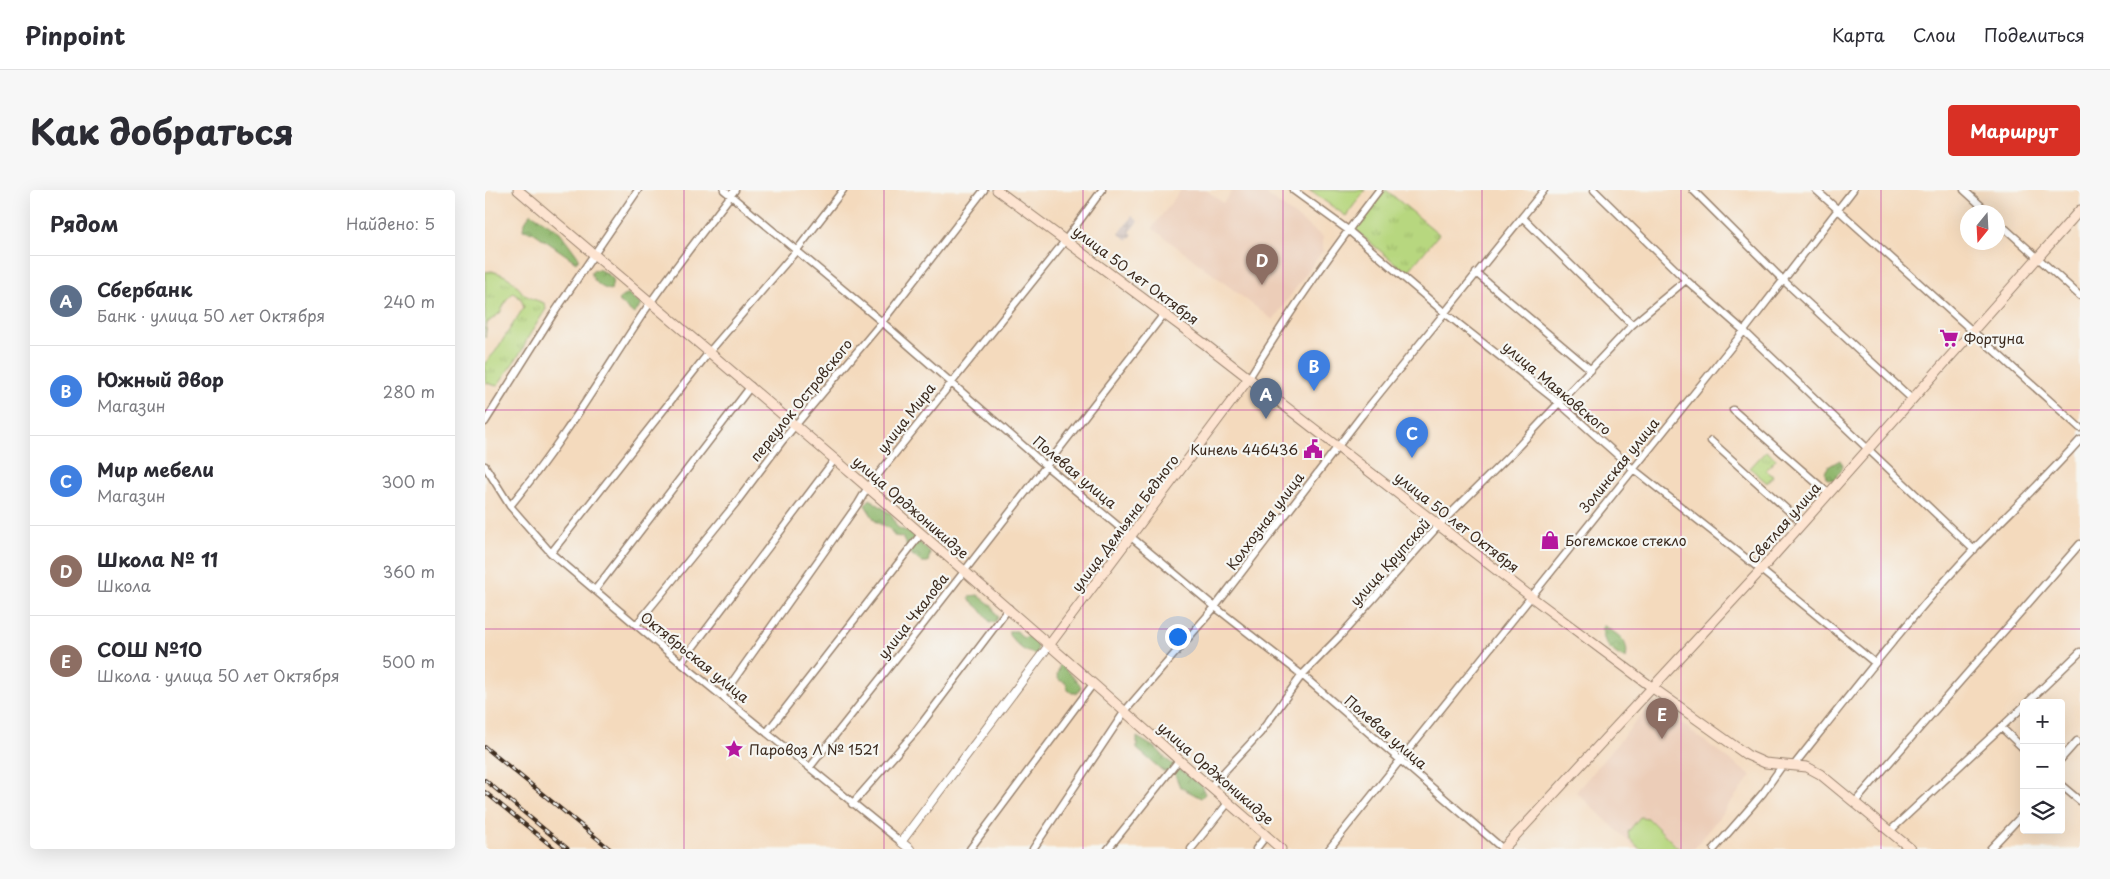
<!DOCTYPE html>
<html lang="ru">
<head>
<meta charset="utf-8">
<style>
	:root { --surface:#fff; --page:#f7f7f7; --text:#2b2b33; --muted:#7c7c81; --line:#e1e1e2; --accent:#d93025 }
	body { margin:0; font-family:"Playpen Sans",sans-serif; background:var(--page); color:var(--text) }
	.controls { position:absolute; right:15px; bottom:15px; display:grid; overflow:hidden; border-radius:5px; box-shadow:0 5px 20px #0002 }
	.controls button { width:45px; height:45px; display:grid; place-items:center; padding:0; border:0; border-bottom:1px solid var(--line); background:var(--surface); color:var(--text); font:25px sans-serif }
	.compass { position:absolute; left:1475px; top:15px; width:45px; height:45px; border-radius:50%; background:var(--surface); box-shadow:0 5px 20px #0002; rotate:198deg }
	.you { position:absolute; left:692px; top:446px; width:18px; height:18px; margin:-12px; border:4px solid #fff; border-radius:50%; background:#1a73e8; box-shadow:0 0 0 8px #1a73e833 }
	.badge { display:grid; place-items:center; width:32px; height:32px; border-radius:50%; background:var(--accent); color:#fff; font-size:16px; font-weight:700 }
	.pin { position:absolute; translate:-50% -41px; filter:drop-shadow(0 1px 2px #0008) }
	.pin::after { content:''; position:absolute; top:26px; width:18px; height:15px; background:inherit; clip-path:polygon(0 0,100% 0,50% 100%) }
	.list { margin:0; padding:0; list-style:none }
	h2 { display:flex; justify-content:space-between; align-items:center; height:65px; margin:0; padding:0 20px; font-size:21px }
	h2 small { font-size:16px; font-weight:400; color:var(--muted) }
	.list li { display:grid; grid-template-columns:32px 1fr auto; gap:15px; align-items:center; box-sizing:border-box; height:90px; padding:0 20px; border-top:1px solid var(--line) }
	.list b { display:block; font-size:19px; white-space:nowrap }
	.list p { margin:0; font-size:16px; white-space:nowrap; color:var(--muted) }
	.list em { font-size:16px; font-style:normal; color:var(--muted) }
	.icon { flex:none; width:28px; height:28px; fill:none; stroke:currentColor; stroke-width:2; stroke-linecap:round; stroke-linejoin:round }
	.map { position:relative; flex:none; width:1595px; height:659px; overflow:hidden; border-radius:5px }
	header { display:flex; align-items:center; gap:30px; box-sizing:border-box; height:70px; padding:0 25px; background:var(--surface); border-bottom:1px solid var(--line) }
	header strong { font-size:24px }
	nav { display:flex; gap:28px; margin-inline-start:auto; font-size:18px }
	.intro { display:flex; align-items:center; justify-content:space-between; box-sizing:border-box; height:120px; padding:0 30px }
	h1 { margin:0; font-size:35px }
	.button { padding:12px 22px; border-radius:5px; background:var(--accent); color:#fff; font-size:18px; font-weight:700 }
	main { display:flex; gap:30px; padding:0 30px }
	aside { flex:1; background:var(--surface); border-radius:5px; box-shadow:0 5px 20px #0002 }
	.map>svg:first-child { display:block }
</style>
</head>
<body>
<header>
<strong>Pinpoint</strong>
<nav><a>Карта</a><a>Слои</a><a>Поделиться</a></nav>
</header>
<div class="intro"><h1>Как добраться</h1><a class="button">Маршрут</a></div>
<main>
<aside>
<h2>Рядом<small>Найдено: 5</small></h2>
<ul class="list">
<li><span class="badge" style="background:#5c6f8a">A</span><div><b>Сбербанк</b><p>Банк · улица 50 лет Октября</p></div><em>240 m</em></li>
<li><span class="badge" style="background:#3f7fe0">B</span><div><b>Южный двор</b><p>Магазин</p></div><em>280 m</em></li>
<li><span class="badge" style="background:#3f7fe0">C</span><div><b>Мир мебели</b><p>Магазин</p></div><em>300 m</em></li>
<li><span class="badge" style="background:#8d6e63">D</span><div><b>Школа № 11</b><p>Школа</p></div><em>360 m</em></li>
<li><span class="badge" style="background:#8d6e63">E</span><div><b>СОШ №10</b><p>Школа · улица 50 лет Октября</p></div><em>500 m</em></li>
</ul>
</aside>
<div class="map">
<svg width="1595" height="659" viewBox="0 0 1595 659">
	<defs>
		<pattern id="industrial-grid" width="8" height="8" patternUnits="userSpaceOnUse" patternTransform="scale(1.25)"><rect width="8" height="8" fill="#cfc0ba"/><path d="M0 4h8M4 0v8" fill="none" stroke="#b3a59f"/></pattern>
		<pattern id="grass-tufts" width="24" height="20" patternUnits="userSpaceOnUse" patternTransform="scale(1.25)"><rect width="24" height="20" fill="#b7d77f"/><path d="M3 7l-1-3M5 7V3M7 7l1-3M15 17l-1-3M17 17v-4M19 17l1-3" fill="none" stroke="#9eb96d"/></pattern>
		<pattern id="forest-crowns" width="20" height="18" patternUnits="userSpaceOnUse" patternTransform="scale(1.25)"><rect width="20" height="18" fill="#91b86e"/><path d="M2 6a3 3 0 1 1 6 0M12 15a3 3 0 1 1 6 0" fill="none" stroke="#78965a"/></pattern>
	</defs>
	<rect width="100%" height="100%" fill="#f6f6f2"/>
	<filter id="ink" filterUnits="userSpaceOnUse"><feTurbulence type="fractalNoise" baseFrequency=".02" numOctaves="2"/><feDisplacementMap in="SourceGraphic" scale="10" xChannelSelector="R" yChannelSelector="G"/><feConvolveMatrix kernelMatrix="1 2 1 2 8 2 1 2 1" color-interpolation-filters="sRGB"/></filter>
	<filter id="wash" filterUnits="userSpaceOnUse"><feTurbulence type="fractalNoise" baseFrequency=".0096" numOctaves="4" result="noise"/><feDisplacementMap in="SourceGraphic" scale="20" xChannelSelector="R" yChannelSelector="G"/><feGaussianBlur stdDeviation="1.12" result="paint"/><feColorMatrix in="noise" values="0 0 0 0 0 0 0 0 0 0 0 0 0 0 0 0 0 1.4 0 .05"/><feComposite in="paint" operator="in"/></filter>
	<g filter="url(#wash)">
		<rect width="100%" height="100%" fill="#f4dabd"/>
		<path fill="#eccdb8" d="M696,0H721L738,13L748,0H776L838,47V60L788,130L667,38Z
			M1168,512L1266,586L1209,659H1152L1091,602Z"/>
		<path fill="url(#industrial-grid)" d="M647,26L653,31L645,42L648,44L643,50L634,44Z"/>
		<path fill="url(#grass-tufts)" stroke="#79804e" d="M901,0L954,44L922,83L869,39Z
			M7,81C23,86 27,89 37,102C42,108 52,110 59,113L61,119L42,149L38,159L12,196L2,193L0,190V173L10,162L39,117L36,109L28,103L22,109L15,123L2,133L0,148V82Z
			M1281,261L1291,269L1281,280L1288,286L1282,293L1265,278Z"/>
		<path fill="url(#forest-crowns)" stroke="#667146" d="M46,23L75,42L94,68L91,72L48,42L38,40L39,33Z
			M113,79L124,85L128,89L126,100C117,99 107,91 106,82Z
			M142,103L157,115L149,124L133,110Z
			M1355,270L1358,275L1350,289L1346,290L1341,288L1340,282L1343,277Z
			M385,309L406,324L412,337L427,344L445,363L443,372H436L426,364L417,347L409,346L405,339L391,332L380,315Z
			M493,405L506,415L513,427L510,433L505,432L495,419L484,409L485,406Z
			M1118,435C1132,445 1145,449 1141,469C1127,463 1115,451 1118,435Z
			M524,441H532L538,448L547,445L552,451V464C539,463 532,455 524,445Z
			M575,474C580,478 594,492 596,497L593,503H587L582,499L581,493L574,490L572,485Z
			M652,547L672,559L682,570L716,595L720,604L716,608L695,597L689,582L678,581L652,559Z"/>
		<path fill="#b7d77f" stroke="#79804e" d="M824,0H880L861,26Z
			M1155,627L1163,628L1194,659H1155L1144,648L1143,642Z"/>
	</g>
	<g filter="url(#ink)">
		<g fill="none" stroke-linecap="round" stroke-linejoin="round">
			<g stroke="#98826e" stroke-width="9">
				<path id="minor" d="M239,0L397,132L560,275L730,417L817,485L1018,659
					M808,0L863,40L960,123L1074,213L1147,278L1276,380L1390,473
					M1109,0L1201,90L1259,141L1489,360
					M1208,0L1298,90L1428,210
					M1331,0L1595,238
					M1479,0L1503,22
					M1037,27L1147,135
					M1512,31L1595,106
					M991,83L1106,180
					M764,188C804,123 847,60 894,0
					M1248,220L1343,303
					M0,232L67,126L153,0
					M1226,251L1317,333
					M0,276L25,316L66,363L196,473L416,652
					M25,316C74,257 113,192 155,128C184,84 218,42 250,0
					M66,363L225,161L312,60L358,0
					M110,400L266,196
					M151,435L250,314L298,250L397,132L499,0
					M196,473L350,269
					M238,505L373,314L383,297L576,56L617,0
					M1542,513L1595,462
					M1516,537L1539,559
					M282,542L436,344
					M1576,569L1592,551
					M1309,575C1367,502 1425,427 1489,359C1525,322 1561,288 1595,250
					M325,577L436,437L679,124
					M1576,595L1595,611
					M725,597L775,543L817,485L856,445L954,335L1028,262L1147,135L1201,90
					M1370,612L1595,354
					M367,614L431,541L524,418
					M1405,641L1539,516
					M485,659L608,494
					M548,659L640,521L730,417L877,225L1059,0
					M623,659L694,570
					M706,659L743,613
					M771,659L781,646
					M844,659L1259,141L1368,0
					M1229,659L1278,603L1297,576
					M1505,659L1539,623"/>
			</g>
			<g stroke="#98826e" stroke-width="10">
				<path id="tertiary" d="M425,659L416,652L565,454"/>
			</g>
			<g stroke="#98826e" stroke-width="11">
				<path id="secondary" d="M33,0C255,188 476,375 693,569C727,599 762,628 796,659
					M512,0L721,155L1045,406L1168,498L1262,565L1280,573L1322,577L1335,584L1426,659
					M565,454L764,188
					M1018,659L1276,380L1595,20"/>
			</g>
			<use href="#minor" stroke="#fff" stroke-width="6"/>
			<use href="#tertiary" stroke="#fff" stroke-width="8"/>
			<use href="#secondary" stroke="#fde4d1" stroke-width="9"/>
			<g stroke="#3b2a1e" stroke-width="4">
				<path id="rail" d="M0,557L125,659
					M0,590L83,659
					M0,602L70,659"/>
			</g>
			<use href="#rail" stroke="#f6f6f2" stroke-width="2" stroke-dasharray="5.5" stroke-linecap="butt"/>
		</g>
	</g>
	<path fill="none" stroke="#b5179e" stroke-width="1" stroke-opacity="0.55" d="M199,0V659M399,0V659M598,0V659M798,0V659M997,0V659M1196,0V659M1396,0V659M0,220H1595M0,439H1595"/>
	<defs>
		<g id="supermarket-bare" transform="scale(1.5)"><path d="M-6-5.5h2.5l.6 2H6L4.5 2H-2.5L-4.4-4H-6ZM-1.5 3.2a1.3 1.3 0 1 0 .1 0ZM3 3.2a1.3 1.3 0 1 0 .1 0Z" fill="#b5179e" stroke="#f6f6f2" stroke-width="2.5" paint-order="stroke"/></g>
		<g id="civic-bare" transform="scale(1.5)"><path d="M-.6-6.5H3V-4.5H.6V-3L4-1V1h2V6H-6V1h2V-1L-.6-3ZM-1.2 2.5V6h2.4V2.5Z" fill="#b5179e" stroke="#f6f6f2" stroke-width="2.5" paint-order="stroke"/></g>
		<g id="shop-bare" transform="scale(1.5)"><path d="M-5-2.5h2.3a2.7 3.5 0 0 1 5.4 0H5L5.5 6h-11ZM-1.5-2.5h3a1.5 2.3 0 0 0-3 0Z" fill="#b5179e" stroke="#f6f6f2" stroke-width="2.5" paint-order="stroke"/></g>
		<g id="sight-bare" transform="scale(1.5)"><path d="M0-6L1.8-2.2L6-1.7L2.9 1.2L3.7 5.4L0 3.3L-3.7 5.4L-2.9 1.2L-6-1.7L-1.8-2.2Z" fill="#b5179e" stroke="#f6f6f2" stroke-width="2.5" paint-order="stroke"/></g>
	</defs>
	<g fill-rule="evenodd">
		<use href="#supermarket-bare" x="1464" y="148"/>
		<use href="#civic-bare" x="828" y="259"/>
		<use href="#shop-bare" x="1065" y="350"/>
		<use href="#sight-bare" x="249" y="559"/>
	</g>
	<g text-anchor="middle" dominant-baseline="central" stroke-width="4.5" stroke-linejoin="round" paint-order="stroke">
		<g font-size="14" fill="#3b2a1e" stroke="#f6f6f2">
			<text transform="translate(651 85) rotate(37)">улица 50 лет Октября</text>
			<text transform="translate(1072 198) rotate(40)">улица Маяковского</text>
			<text transform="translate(316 210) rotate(-51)">переулок Островского</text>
			<text transform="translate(421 228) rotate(-52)">улица Мира</text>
			<text transform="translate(1134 275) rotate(-51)">Золинская улица</text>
			<text transform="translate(590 282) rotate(40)">Полевая улица</text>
			<text transform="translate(426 317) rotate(41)">улица Орджоникидзе</text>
			<text transform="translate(780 331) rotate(-53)">Колхозная улица</text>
			<text transform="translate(972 332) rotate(38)">улица 50 лет Октября</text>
			<text transform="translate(640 333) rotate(-53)">улица Демьяна Бедного</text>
			<text transform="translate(1299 333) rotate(-49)">Светлая улица</text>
			<text transform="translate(905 372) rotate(-48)">улица Крупской</text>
			<text transform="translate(428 426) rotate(-52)">улица Чкалова</text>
			<text transform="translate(210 467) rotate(39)">Октябрьская улица</text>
			<text transform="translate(901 542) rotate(41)">Полевая улица</text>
			<text transform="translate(731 583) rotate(41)">улица Орджоникидзе</text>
		</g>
		<g font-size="14" fill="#3b2a1e" stroke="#f6f6f2" text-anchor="start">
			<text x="1479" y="148">Фортуна</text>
			<text x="813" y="259" text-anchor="end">Кинель 446436</text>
			<text x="1080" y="350">Богемское стекло</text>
			<text x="264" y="559">Паровоз Л № 1521</text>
		</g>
	</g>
</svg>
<div class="controls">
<button>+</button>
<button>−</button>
<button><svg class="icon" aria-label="layers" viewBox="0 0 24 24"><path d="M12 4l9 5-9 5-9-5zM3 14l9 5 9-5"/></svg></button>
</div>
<svg class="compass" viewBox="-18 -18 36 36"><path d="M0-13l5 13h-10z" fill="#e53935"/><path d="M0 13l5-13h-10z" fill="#7c7c81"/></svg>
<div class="you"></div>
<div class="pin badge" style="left:781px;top:229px;background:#5c6f8a">A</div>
<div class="pin badge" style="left:829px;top:201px;background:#3f7fe0">B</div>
<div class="pin badge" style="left:927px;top:268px;background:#3f7fe0">C</div>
<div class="pin badge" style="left:777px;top:95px;background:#8d6e63">D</div>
<div class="pin badge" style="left:1177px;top:549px;background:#8d6e63">E</div>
</div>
</main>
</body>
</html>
